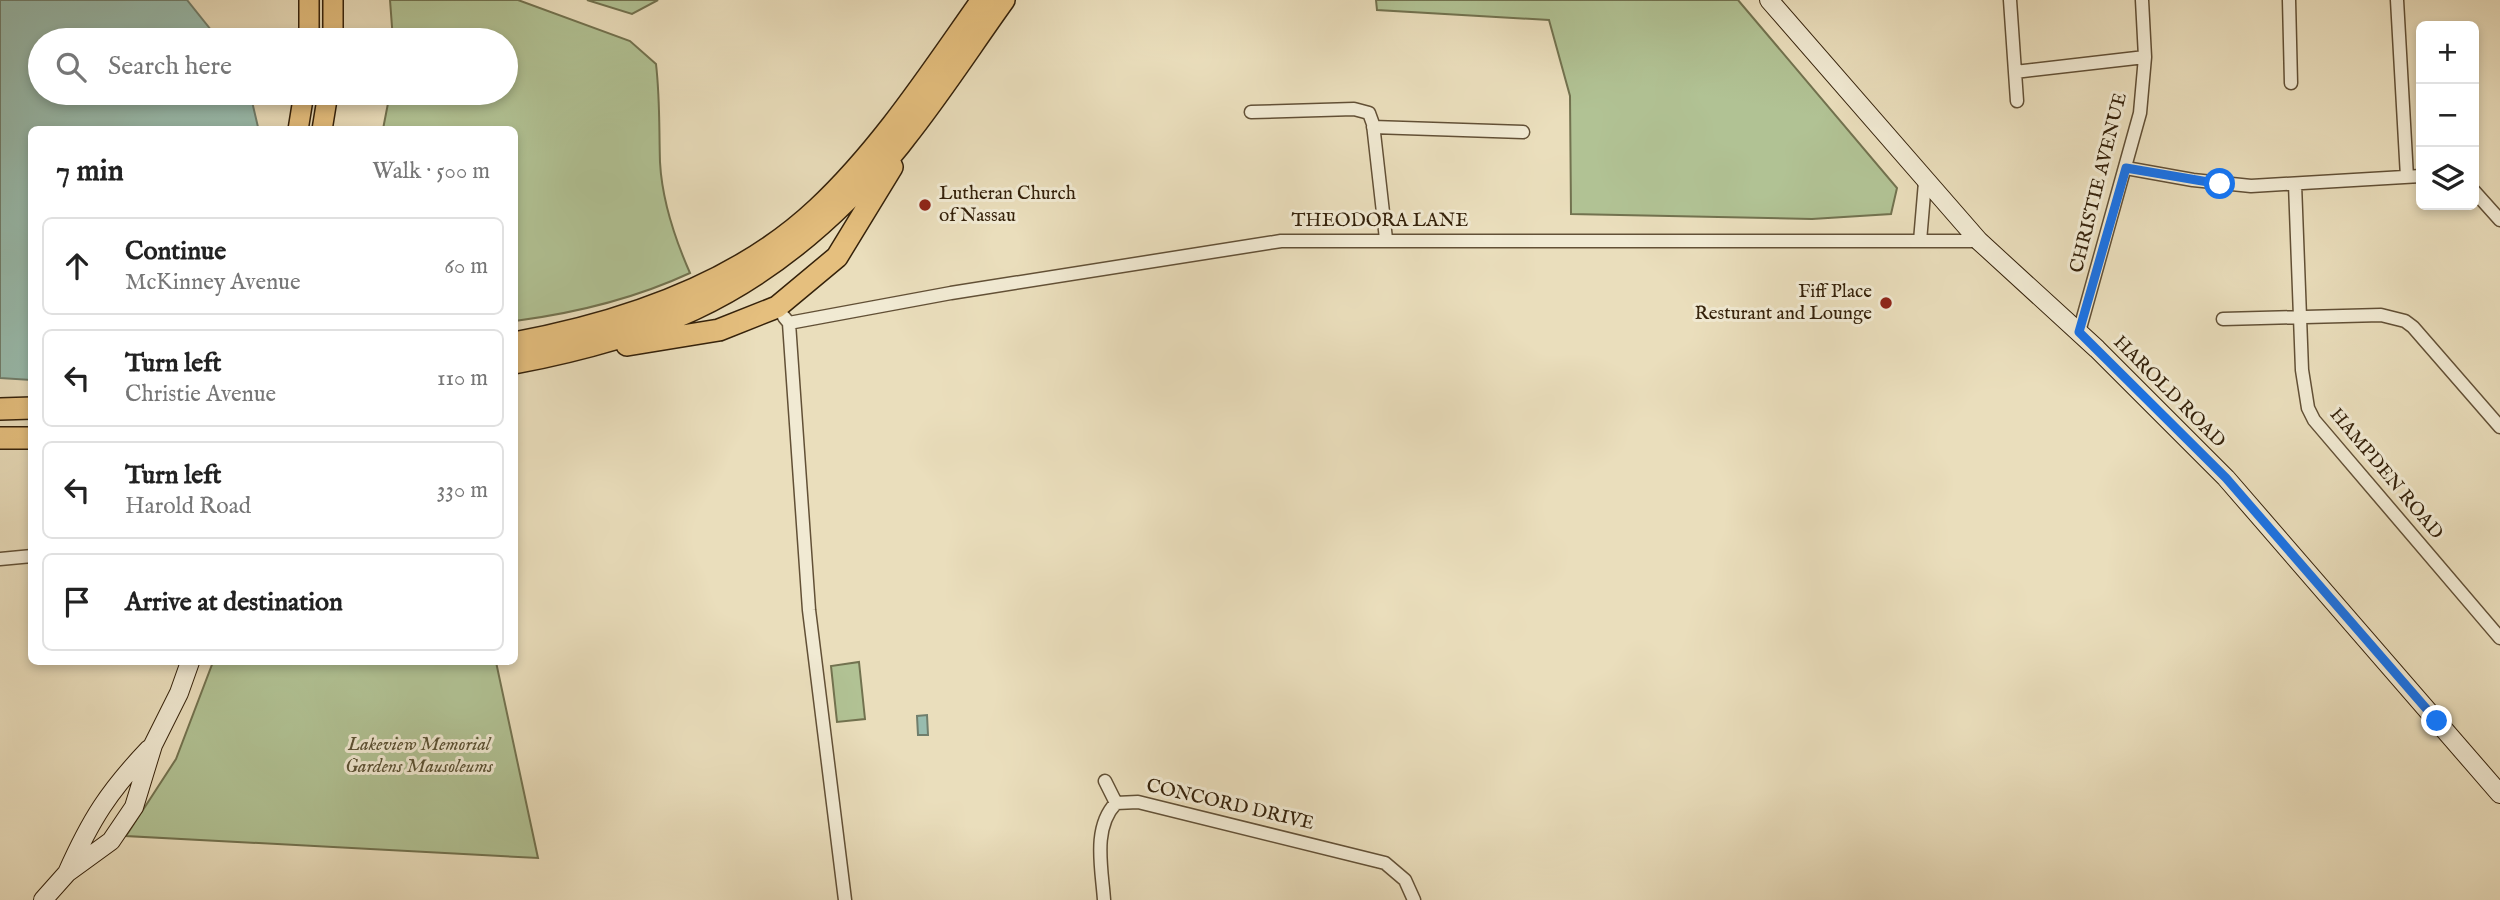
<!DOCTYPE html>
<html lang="en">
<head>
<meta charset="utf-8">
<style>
	:root { --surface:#fff; --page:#f2f2f2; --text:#222; --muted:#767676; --line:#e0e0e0 }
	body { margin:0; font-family:"IM FELL English",serif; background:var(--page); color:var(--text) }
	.controls { position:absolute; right:21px; top:21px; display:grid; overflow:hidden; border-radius:10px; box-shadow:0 4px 10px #0003 }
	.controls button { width:63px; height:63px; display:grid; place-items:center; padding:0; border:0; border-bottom:2px solid var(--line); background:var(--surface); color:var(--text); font:35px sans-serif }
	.stop { position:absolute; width:21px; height:21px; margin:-16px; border:5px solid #1a73e8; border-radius:50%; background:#fff }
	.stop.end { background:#1a73e8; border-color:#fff; box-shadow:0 2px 7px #0008 }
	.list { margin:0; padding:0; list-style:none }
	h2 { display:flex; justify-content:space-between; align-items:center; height:91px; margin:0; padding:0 28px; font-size:30px }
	h2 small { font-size:23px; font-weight:400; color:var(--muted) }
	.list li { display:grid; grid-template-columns:46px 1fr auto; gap:21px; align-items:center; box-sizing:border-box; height:98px; margin:0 14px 14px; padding:0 14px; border:2px solid var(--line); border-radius:10px }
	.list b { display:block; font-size:26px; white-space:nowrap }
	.list p { margin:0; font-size:23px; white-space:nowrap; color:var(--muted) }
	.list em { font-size:23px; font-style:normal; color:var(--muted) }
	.icon { flex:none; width:38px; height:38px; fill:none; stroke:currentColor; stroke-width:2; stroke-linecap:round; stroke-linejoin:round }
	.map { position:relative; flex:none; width:2500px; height:900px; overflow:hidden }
	.search { position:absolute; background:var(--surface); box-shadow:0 4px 10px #0003; left:28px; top:28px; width:490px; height:77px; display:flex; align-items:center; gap:18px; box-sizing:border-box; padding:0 24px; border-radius:38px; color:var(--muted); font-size:26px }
	.panel { position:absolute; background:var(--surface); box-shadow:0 4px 10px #0003; left:28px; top:126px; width:490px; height:539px; border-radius:10px }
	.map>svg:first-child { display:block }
</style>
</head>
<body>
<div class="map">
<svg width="2500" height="900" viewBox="0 0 2500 900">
	<rect width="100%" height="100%" fill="#eadebc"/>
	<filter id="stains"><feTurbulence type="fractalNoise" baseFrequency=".00286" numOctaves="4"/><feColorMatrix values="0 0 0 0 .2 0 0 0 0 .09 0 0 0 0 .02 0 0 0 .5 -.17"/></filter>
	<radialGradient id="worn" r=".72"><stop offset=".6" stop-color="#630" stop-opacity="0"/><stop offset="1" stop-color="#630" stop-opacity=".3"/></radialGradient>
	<path fill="#b1c294" stroke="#72724f" stroke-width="2" d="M390,0H518L630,41L656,64C660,98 659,128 660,162C662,200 675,239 690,273C634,299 576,313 515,321L514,130L383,129L390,93H506V40H393Z
		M587,0H658L632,14Z
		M1376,0H1738L1897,188L1891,214L1812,219L1571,214L1570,96L1549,20L1377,10Z
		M213,662H496L538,858L126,836L176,759Z
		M859,662L865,719L837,722L831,666Z"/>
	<path fill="#98bcae" stroke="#707e6c" stroke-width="2" d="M0,0H187L219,40H40V93H250L258,127V130H32L31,380L0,378Z
		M927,715L928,735H918L917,716Z"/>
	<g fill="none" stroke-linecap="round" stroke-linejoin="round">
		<g stroke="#625036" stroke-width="15">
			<path id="street" d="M2010,0L2017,101
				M2289,0L2291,83
				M2397,0L2407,177
				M2015,72L2145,57
				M1251,112L1354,109L1369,113L1373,124L1386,239
				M1373,127L1523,132
				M2126,168L2193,180L2251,186L2421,176
				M2295,184L2302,370L2308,408L2314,420L2500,638
				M2474,191L2500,220
				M1920,241L1925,182
				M784,317L789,323L809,610L845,900
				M2223,319L2381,315L2405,321L2413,327L2500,427
				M789,323L951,293L1281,241H1979
				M2079,332L2140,113L2145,57L2142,0
				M0,559L32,556
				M1105,781L1116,803
				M1104,900C1102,869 1092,828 1116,803L1138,802L1385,863L1405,880L1414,900"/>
		</g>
		<g stroke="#34210a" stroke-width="20">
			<path id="secondary" d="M1769,0L1979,241L2097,349L2226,478L2500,794
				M67,873C91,819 109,791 149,749
				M43,900L67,873L111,841L134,807L153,745L179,693L190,662"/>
		</g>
		<g stroke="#34210a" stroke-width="22">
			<path id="primary" d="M309,0V40
				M333,0V40
				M298,130L304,93
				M322,130L328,93"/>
		</g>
		<g stroke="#34210a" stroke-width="24">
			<path id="highway" d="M514,343C622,323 736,285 817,209C882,148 931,72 982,0
				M627,345L719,330L777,307L837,257L892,167
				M514,363C651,337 747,299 847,200C867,181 888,161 905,138C940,94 971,46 1004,0
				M0,409L32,408
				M0,438H32"/>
		</g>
		<use href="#street" stroke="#f1ead3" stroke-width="12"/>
		<use href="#secondary" stroke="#f1ead3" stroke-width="18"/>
		<use href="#primary" stroke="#e5bf7e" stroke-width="19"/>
		<use href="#highway" stroke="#e5bf7e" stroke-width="21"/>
	</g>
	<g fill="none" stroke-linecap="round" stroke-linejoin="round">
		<path stroke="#1a73e8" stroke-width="9" d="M2220,184L2126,168L2079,332L2226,478L2437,721"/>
	</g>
	<g fill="#8f2418" stroke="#f1ead3" stroke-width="2.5">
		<circle cx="925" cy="205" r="7"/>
		<circle cx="1886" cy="303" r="7"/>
	</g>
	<g text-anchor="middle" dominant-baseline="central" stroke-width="6" stroke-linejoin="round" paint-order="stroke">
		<g font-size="19" fill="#34210a" stroke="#f1ead3">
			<text transform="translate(2099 183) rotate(-76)">CHRISTIE AVENUE</text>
			<text x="1380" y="221">THEODORA LANE</text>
			<text transform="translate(2169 392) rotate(45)">HAROLD ROAD</text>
			<text transform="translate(2386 474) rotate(50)">HAMPDEN ROAD</text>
			<text transform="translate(1230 805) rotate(13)">CONCORD DRIVE</text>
		</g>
		<g font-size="19" fill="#34210a" stroke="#f1ead3" text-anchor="start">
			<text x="939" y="194">Lutheran Church<tspan x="939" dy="22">of Nassau</tspan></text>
			<text x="1872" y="292" text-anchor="end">Fiff Place<tspan x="1872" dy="22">Resturant and Lounge</tspan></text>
		</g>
		<g font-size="19" font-style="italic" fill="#5a5133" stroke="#f1ead3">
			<text x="419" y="745">Lakeview Memorial<tspan x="419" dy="22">Gardens Mausoleums</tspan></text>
		</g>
	</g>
	<rect width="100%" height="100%" filter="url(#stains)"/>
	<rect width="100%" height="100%" fill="url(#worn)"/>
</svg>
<div class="controls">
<button>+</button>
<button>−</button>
<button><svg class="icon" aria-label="layers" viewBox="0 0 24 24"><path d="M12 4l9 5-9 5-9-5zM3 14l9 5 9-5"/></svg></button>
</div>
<div class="stop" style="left:2220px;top:184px"></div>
<div class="stop end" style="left:2437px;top:721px"></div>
<div class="search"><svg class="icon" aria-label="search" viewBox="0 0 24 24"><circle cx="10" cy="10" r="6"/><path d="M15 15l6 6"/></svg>Search here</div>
<section class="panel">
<h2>7 min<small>Walk · 500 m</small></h2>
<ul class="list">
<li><svg class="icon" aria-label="ahead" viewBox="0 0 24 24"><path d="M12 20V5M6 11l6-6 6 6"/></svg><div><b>Continue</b><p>McKinney Avenue</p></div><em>60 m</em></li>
<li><svg class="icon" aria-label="left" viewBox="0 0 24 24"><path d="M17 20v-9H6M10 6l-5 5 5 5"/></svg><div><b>Turn left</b><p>Christie Avenue</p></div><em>110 m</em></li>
<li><svg class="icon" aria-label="left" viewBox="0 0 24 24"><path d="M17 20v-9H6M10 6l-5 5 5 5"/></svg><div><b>Turn left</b><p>Harold Road</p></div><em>330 m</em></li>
<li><svg class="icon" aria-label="arrive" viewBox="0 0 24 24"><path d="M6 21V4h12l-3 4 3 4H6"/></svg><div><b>Arrive at destination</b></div></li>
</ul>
</section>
</div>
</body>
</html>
